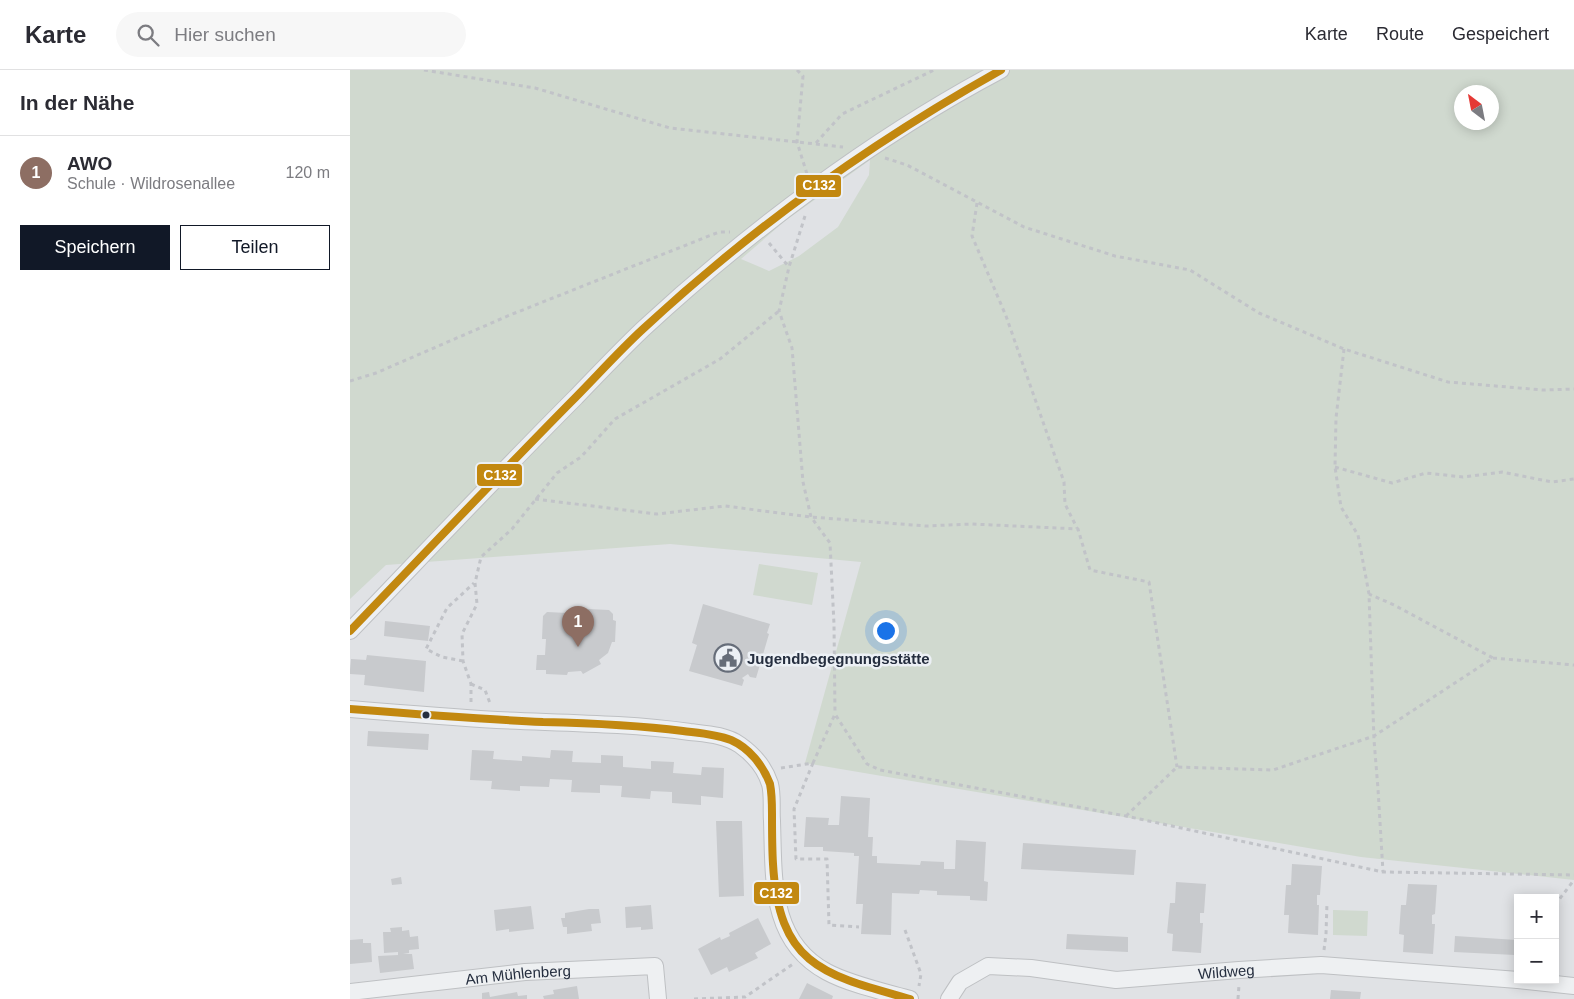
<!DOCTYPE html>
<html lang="de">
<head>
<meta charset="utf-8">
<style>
	:root { --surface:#fff; --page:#f7f7f7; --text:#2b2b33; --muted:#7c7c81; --line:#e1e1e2; --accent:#111827 }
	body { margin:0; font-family:Arial,sans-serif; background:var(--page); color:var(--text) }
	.controls { position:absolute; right:15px; bottom:15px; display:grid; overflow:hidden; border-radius:0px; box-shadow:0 2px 12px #0003 }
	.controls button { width:45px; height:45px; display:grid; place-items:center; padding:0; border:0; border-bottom:1px solid var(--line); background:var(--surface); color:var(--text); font:25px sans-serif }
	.compass { position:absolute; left:1104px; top:15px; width:45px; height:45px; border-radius:50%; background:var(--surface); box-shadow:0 2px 12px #0003; rotate:328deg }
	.you { position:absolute; left:535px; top:560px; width:18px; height:18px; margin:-12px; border:4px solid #fff; border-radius:50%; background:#1a73e8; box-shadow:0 0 0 8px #1a73e833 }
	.badge { display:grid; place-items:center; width:32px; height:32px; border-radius:50%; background:var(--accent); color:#fff; font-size:16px; font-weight:700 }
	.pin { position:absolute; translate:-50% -41px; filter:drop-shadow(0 1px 2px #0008) }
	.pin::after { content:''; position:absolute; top:26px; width:18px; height:15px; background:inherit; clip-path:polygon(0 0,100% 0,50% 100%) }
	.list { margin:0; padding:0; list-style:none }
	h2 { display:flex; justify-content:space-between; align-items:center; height:65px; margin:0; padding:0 20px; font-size:21px }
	h2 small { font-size:16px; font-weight:400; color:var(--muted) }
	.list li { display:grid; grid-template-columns:32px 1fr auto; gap:15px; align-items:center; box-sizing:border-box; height:75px; padding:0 20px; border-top:1px solid var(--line) }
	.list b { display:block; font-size:19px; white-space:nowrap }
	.list p { margin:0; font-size:16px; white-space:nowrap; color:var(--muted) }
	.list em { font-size:16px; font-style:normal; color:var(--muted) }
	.actions { display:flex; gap:10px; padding:15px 20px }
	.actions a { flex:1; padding:11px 0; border:1px solid var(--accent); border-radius:0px; text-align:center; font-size:18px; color:var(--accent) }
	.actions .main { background:var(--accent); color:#fff }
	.icon { flex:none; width:28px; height:28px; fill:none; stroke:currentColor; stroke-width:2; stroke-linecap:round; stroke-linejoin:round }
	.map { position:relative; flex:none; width:1224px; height:929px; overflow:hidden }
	header { display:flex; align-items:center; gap:30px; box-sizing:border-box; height:70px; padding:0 25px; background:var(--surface); border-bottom:1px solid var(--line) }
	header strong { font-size:24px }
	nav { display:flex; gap:28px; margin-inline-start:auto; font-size:18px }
	.search { width:350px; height:45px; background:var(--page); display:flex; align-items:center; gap:12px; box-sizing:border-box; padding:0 18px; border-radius:28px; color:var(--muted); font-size:19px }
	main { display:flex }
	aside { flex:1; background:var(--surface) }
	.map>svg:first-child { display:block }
</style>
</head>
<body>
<header>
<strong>Karte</strong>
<div class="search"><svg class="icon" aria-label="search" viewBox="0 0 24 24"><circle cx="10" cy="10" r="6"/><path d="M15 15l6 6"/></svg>Hier suchen</div>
<nav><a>Karte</a><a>Route</a><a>Gespeichert</a></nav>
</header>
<main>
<aside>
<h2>In der Nähe<small></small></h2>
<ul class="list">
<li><span class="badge" style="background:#8d6e63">1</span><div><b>AWO</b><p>Schule · Wildrosenallee</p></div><em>120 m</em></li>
</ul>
<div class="actions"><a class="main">Speichern</a><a>Teilen</a></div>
</aside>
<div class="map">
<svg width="1224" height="929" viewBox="0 0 1224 929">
	<rect width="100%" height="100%" fill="#e0e2e5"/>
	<path fill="#d0d9cf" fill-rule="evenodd" d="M0,0H1224V810L1011,787L455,693L511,492L320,474L36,495L0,529ZM1112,22H1142V52H1112ZM520,90L519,105L488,157L449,186L419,201L391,189L435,151Z
		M409,494L468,503L462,535L403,525Z
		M983,840L1018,841L1017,866L983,865Z"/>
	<path fill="#c8cacd" d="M353,534L420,554L417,563L419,564L406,608L400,607L398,604L392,608L394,610L392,616L339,601L347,575L342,573Z
		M238,539L259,540L263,544V550L266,551L265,572H262L258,583L249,590L251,594L233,604L231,601L218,602L217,605L196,604V600H186L187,585H195L196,569H192L193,546L197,542L238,544Z
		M35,551L80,556L78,571L34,566Z
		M17,585L76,591L74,622L14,615L15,605L0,604V600L1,589L16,590Z
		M18,661L79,664L78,680L17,676Z
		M122,680L144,681L143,689L172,691V686L200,688L201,680L223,681L222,692L251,693V685L273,686V697L301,699V691L324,692L323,703L351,705L352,697L374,698L373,728L351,726V735L322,733V722L301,721L300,729L271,727L272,716L250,715V723L221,722L222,710L200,709L199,717L170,716V721L141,719L142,711L120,710Z
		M491,726L520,728L518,767H523L522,786H527V793L570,795L571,791L594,792V799H605L606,770L636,772L634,811L638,812L637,831L620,830V826L587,825V821L570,820L569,824L542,823L541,865L511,864L513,834H506L509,786H504V783L473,781V777H454L456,747L479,748L478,755H489Z
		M366,751H392L394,826L369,827Z
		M673,773L786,780L784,805L671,799Z
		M942,794L972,796L970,825H967V835H969L968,865L938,863L939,845H934L936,815H941Z
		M51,807L52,814L42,815L41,809Z
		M826,812L856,814L854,843H850V853H853L851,883L822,881L823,864L817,863L820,833H825Z
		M1058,814L1087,815L1085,844L1082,845V854H1085L1083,884L1053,882L1054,865L1049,864L1051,835H1056Z
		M301,835L303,859L291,860V857L276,858L275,837Z
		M181,836L184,859L159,862V859L146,861L144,840Z
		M239,839H249L251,853L241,854L242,861L217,864V857H213L211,848H215V843Z
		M408,848L421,874L405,883L408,888L379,902L377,897L361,905L348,879L370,867L371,870L380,866L379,863Z
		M52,857V861L59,860L60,867L68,866L69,879L59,880V883L53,884H62L64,899L30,903L28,886L48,885V882L34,883L33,862H41L40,858Z
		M717,864L778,867V882L716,879Z
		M1105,866L1167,870L1165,885L1104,882Z
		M13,869V873H21L22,892L0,894V870Z
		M457,913L483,926L482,929H449Z
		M227,916L229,929H194L193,926L204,924L203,920Z
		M981,920L1011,922L1010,929H980Z
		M139,922L140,927L167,922L168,926L177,925V929H132V923Z"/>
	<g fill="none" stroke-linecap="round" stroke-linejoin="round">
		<g stroke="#bec0c3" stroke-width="18">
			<g id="minor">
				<path d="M0,561C75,483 149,404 226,327C248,304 270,281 293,259C398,162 524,67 651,0"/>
				<path d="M0,639C49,643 98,647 147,650C211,653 276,653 340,662C357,664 376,665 390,675C404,685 415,698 420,714C423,725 421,740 422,751C424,808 419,871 477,902C499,914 535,922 560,929"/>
				<path d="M1168,910L1224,916"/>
				<path id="s1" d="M0,922L175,902L305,896L308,929"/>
				<path id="s2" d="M599,929L610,912L638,896L681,898L766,910L889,900L971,895L1168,910"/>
			</g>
		</g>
		<path stroke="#c1c3c8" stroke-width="3" stroke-dasharray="4 4" stroke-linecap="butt" d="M74,0L185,18L320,58L493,77
			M447,0L453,6L447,72L457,104
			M466,73L492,44L584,0
			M535,88L557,95L674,157L765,186L840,200L909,243L994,279L1098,312L1193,320L1224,319
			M627,133L622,166L656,246L714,412L715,434L727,458
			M455,146L439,197L429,241L442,278L453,412L461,447L480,473L484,554L485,644
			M419,173L439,197
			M994,279L986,348L985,397L991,437L1008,465L1019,524L1024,670L1028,719L1033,802
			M0,311L26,303L160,245L369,162H380
			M985,397L1042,413L1076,403L1113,407L1152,402L1202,412L1224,409
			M185,429L307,444L375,436L461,447L576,456L622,454L728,459L740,500L799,512L827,697
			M1143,588L1224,595
			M113,591L92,587L76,579L97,538L124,513
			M121,614L135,620L140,633
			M121,632V614L113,591L112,564L127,534L125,513L131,487L162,459L207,403L231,387L265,349L370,289L429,241
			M463,693L444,739L446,789H477L479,855L509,857
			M431,698L463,693L485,644L517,694L530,700L776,746L1033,802L1224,805
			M776,746L827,697L923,700L1024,666L1143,588L1044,535L1019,524
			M1205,835L1224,810
			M555,860L571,904L569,916
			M974,880L976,864L977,833
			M344,929L395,927L443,894
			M888,929L889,915"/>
		<use href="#minor" stroke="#eef0f2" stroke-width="16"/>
		<g stroke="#ecf0f5" stroke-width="11">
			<path id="bus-1" d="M0,561C73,485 146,408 220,333C245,308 268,282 293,259C402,158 522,72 651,0
				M0,639C64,644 128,649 193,652C239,653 286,655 333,661C349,663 366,664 381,670C399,678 413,695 420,714C422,724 422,734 422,744C422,761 422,778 423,794C429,896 474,905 560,929"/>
		</g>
		<use href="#bus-1" stroke="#c28810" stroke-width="8"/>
	</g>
	<defs>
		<g id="civic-ring" transform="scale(1.4375)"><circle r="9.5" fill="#ecf0f5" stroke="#666d79" stroke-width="1.5"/><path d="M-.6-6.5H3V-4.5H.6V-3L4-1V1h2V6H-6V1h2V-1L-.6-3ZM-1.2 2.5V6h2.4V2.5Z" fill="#666d79"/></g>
	</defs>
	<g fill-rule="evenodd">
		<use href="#civic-ring" x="378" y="588"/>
	</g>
	<circle fill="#252e3f" stroke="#ecf0f5" stroke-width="2" cx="76" cy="645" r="4.5"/>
	<g text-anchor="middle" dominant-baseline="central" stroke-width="5" stroke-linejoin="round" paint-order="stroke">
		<g font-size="15" font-weight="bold" fill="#252e3f" stroke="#ecf0f5" text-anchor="start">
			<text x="397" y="588">Jugendbegegnungsstätte</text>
		</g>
		<g font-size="15" fill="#252e3f" stroke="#ecf0f5">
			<text stroke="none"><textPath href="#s2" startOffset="292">Wildweg</textPath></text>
			<text stroke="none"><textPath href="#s1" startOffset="169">Am Mühlenberg</textPath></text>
		</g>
	</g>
	<g stroke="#ecf0f5" stroke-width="2">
		<rect x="445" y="104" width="47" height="24" rx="5" fill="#c28810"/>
		<rect x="126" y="393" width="47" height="24" rx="5" fill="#c28810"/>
		<rect x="403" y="811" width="47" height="24" rx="5" fill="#c28810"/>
	</g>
	<g font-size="14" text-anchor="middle" font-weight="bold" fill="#fff">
		<text x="469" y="120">C132</text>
		<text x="150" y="410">C132</text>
		<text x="426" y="828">C132</text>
	</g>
</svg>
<div class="controls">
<button>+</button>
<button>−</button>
</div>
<svg class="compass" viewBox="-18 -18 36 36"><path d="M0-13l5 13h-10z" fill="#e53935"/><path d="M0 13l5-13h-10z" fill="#7c7c81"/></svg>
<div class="you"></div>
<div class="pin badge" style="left:228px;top:577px;background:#8d6e63">1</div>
</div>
</main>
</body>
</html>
